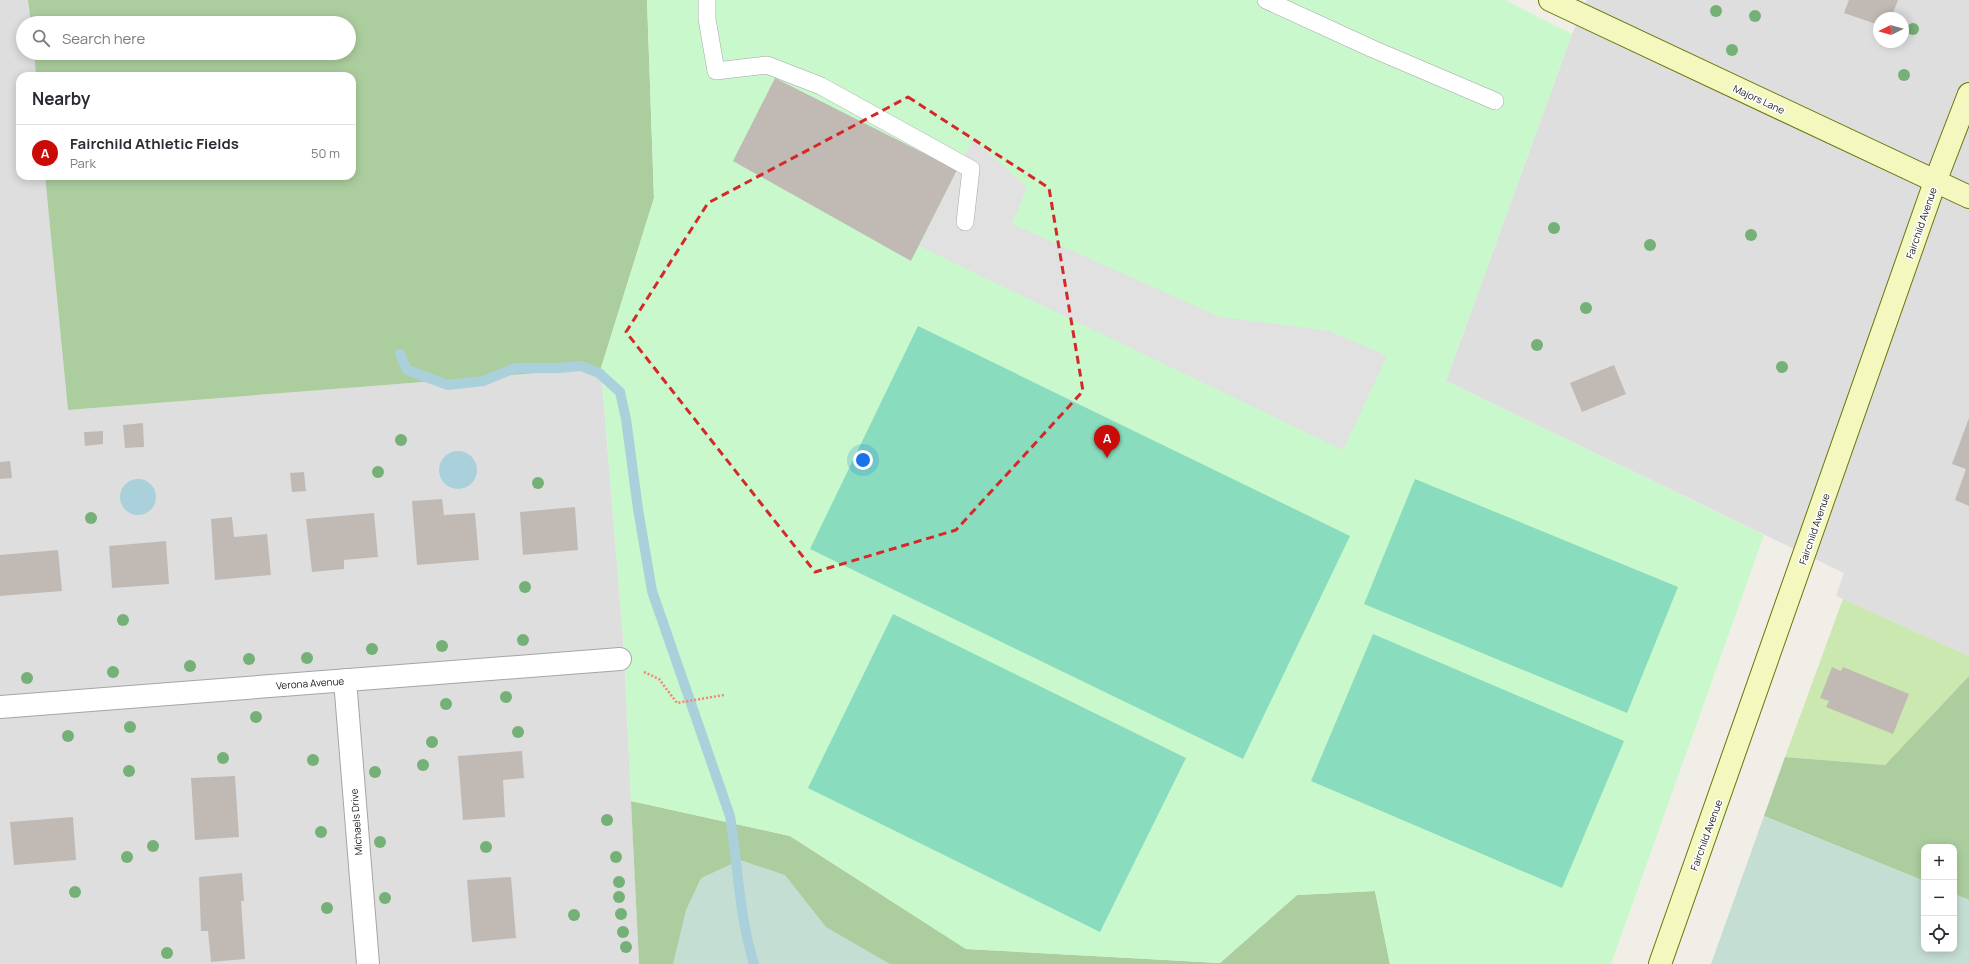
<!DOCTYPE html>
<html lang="en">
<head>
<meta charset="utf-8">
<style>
	:root { --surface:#fff; --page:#f2f2f3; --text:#2b2b33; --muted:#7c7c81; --line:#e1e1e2; --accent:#ca0b07 }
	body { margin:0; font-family:Manrope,sans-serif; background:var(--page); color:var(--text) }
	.controls { position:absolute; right:12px; bottom:12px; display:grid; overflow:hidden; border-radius:8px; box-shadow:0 2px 10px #0003 }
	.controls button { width:36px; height:36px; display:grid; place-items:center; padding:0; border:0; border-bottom:1px solid var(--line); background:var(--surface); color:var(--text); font:20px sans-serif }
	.compass { position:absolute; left:1873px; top:12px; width:36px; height:36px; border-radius:50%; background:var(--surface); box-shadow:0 2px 10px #0003; rotate:265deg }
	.you { position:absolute; left:863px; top:460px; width:14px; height:14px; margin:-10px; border:3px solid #fff; border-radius:50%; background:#1a73e8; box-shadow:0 0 0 6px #1a73e833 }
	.badge { display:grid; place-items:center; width:26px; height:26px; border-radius:50%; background:var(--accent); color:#fff; font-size:13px; font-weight:700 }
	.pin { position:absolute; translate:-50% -33px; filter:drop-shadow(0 1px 2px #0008) }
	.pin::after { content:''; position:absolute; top:21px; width:14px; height:12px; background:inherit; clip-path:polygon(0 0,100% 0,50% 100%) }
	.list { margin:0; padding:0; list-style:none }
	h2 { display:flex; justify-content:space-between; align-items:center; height:52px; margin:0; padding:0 16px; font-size:17px }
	h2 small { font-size:13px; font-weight:400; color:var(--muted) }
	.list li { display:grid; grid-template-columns:26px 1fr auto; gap:12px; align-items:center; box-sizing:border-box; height:56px; padding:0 16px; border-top:1px solid var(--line) }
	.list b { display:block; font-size:15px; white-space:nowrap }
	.list p { margin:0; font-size:13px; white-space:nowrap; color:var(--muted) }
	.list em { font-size:13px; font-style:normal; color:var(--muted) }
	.icon { flex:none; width:22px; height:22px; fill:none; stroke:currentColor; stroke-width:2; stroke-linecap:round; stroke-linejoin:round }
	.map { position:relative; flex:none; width:1969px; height:964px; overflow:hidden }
	.search { position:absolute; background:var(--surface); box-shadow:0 2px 10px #0003; left:16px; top:16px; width:340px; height:44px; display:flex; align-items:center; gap:10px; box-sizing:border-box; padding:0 14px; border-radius:22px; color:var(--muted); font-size:15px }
	.panel { position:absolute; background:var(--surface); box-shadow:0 2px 10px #0003; left:16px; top:72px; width:340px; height:108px; border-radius:12px }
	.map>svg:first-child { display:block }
</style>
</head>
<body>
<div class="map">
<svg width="1969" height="964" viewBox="0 0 1969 964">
	<rect width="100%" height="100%" fill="#f1eee8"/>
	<path fill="#dfdede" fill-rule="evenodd" d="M0,0H28L31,23H23V53H34L36,76H20V176H45L68,410L601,368L624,651L639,964H0Z
		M1587,0H1969V656L1836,596L1844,573L1446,381L1572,34ZM1879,18H1903V42H1879Z"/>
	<path fill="#cbe8b0" d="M1843,599L1969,656V676L1885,765L1785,757Z"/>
	<path fill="#acce9e" d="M28,0H647L654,198L601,368L68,410L45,176H352V76H36L34,53H349V23H31Z
		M1969,676V900L1954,894V847H1924V881L1764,816L1785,757L1885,765Z
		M631,801L790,836L966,949L1220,963L1297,895L1375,891L1390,964H639Z"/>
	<path fill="#c5ded3" d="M1764,816L1924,881V949H1954V894L1969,900V964H1711Z
		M740,860L785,875L826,927L890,964H673L686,910L701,878Z"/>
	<path fill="#c8f8cc" d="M647,0H1505L1572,34L1446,381L1764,535L1611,964H1390L1375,891L1297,895L1220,963L966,949L790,836L631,801L624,651L601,368L654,198Z"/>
	<path fill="#89dcbe" d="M918,326L1350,536L1243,759L810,549Z
		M1415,479L1678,587L1627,713L1364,604Z
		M893,614L1186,758L1100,932L808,788Z
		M1373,634L1624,741L1562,888L1311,781Z"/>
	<path fill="#e1e1e1" d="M973,139L1027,187L1012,224L1220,317L1329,331L1387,356L1343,450L919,246Z"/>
	<path fill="#aad0dc" d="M439 470a19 19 0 1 1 38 0a19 19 0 1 1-38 0Z
		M120 497a18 18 0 1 1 36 0a18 18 0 1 1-36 0Z"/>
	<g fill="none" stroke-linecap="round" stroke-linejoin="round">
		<path stroke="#aad0dc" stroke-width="10" d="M400,354L407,370L448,385L483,381L515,368H559L581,366L599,373L620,392L626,419L638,509L652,591L730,816C738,865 739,916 754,964"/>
	</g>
	<path fill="#c1bab4" d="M1849,0H1898L1891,18H1879V25L1844,13Z
		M775,78L957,170L911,261L733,161Z
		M1614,365L1626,394L1582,412L1570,383Z
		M1969,418V506L1955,500L1966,469L1952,464Z
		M143,423L144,447L125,448L123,425Z
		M103,431V444L85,446L84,432Z
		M10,461L12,478L0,479V462Z
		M304,472L306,491L292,492L290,473Z
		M442,499L444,515L475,513L479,560L417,565L412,501Z
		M575,507L578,550L523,555L520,512Z
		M374,513L378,557L344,560V569L312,572L306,519Z
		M232,517L234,537L267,534L271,575L215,580L211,519Z
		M166,541L169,584L112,588L109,546Z
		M58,550L62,591L0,596V555Z
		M1832,667L1841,671L1843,667L1909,694L1893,734L1826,707L1829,701L1820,698Z
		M522,751L524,778L503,780L505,817L463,820L458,756Z
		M235,776L239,837L195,840L191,778Z
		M73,817L76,860L14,865L10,822Z
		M242,873L244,901H241L245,959L211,962L208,931H201L199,877Z
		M511,877L516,938L472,942L467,880Z"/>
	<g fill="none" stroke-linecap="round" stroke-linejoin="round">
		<g stroke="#a5a5a5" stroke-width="18">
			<path id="lane" d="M707,0V19L716,71L767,65L821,86L971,169L965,222
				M1266,0L1373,49L1495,101"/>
		</g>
		<g stroke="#a5a5a5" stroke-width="24">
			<path id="street" d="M345,680L368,964
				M0,707L620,659"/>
		</g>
		<g stroke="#697709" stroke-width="24">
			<path id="secondary" d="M1550,0L1969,197
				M1660,964L1935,182L1969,94"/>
		</g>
		<path stroke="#f58475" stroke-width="2.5" stroke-dasharray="2 2" stroke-linecap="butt" d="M644,672L659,679L677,703L724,695"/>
		<use href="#lane" stroke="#fff" stroke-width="17"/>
		<use href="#street" stroke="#fff" stroke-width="22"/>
		<use href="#secondary" stroke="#f4f8bf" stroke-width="22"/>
	</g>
	<g fill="#75b077">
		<circle cx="1716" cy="11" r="6"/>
		<circle cx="1755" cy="16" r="6"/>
		<circle cx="1913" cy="29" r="6"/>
		<circle cx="1732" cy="50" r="6"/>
		<circle cx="1904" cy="75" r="6"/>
		<circle cx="1554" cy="228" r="6"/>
		<circle cx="1751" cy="235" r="6"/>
		<circle cx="1650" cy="245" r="6"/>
		<circle cx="1586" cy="308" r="6"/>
		<circle cx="1537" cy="345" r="6"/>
		<circle cx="1782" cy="367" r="6"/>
		<circle cx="401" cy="440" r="6"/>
		<circle cx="378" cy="472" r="6"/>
		<circle cx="538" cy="483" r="6"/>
		<circle cx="91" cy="518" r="6"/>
		<circle cx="525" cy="587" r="6"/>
		<circle cx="123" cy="620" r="6"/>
		<circle cx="523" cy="640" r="6"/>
		<circle cx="442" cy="646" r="6"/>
		<circle cx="372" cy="649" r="6"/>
		<circle cx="307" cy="658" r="6"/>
		<circle cx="249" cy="659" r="6"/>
		<circle cx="190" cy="666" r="6"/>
		<circle cx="113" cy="672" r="6"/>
		<circle cx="27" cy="678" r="6"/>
		<circle cx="506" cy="697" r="6"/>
		<circle cx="446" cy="704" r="6"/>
		<circle cx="256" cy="717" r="6"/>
		<circle cx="130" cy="727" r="6"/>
		<circle cx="518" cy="732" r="6"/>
		<circle cx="68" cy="736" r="6"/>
		<circle cx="432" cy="742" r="6"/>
		<circle cx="223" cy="758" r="6"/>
		<circle cx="313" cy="760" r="6"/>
		<circle cx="423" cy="765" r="6"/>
		<circle cx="129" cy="771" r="6"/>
		<circle cx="375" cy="772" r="6"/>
		<circle cx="607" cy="820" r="6"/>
		<circle cx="321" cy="832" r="6"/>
		<circle cx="380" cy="842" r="6"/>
		<circle cx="153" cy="846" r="6"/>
		<circle cx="486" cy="847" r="6"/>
		<circle cx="127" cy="857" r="6"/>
		<circle cx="616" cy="857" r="6"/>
		<circle cx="619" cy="882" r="6"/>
		<circle cx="75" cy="892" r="6"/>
		<circle cx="619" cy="897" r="6"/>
		<circle cx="385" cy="898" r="6"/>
		<circle cx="327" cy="908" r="6"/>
		<circle cx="621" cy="914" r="6"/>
		<circle cx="574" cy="915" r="6"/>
		<circle cx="623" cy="932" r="6"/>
		<circle cx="626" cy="947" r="6"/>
		<circle cx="167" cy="953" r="6"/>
	</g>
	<path fill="none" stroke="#d62828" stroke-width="3" stroke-dasharray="8 5" stroke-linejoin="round" d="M908,97L1049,188L1083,391L956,530L815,572L626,332L708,203Z"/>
	<g text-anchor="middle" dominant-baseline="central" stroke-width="3" stroke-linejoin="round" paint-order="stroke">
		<g font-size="10" fill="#212121" stroke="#fff">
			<text transform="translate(1759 99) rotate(25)">Majors Lane</text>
			<text transform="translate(1921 223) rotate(-71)">Fairchild Avenue</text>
			<text transform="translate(1814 529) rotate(-71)">Fairchild Avenue</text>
			<text transform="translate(310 683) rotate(-4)">Verona Avenue</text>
			<text transform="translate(356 822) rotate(-94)">Michaels Drive</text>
			<text transform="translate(1706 835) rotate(-70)">Fairchild Avenue</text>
		</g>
	</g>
</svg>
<div class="controls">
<button>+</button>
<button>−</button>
<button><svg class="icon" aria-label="locate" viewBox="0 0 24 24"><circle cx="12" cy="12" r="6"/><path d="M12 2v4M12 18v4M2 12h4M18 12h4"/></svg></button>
</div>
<svg class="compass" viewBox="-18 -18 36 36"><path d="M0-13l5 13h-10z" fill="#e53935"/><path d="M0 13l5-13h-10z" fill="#7c7c81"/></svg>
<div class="you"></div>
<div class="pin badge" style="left:1107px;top:458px">A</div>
<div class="search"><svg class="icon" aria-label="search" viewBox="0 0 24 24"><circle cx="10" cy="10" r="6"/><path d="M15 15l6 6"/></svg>Search here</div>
<section class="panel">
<h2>Nearby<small></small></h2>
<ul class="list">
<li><span class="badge">A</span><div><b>Fairchild Athletic Fields</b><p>Park</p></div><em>50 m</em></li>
</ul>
</section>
</div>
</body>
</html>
